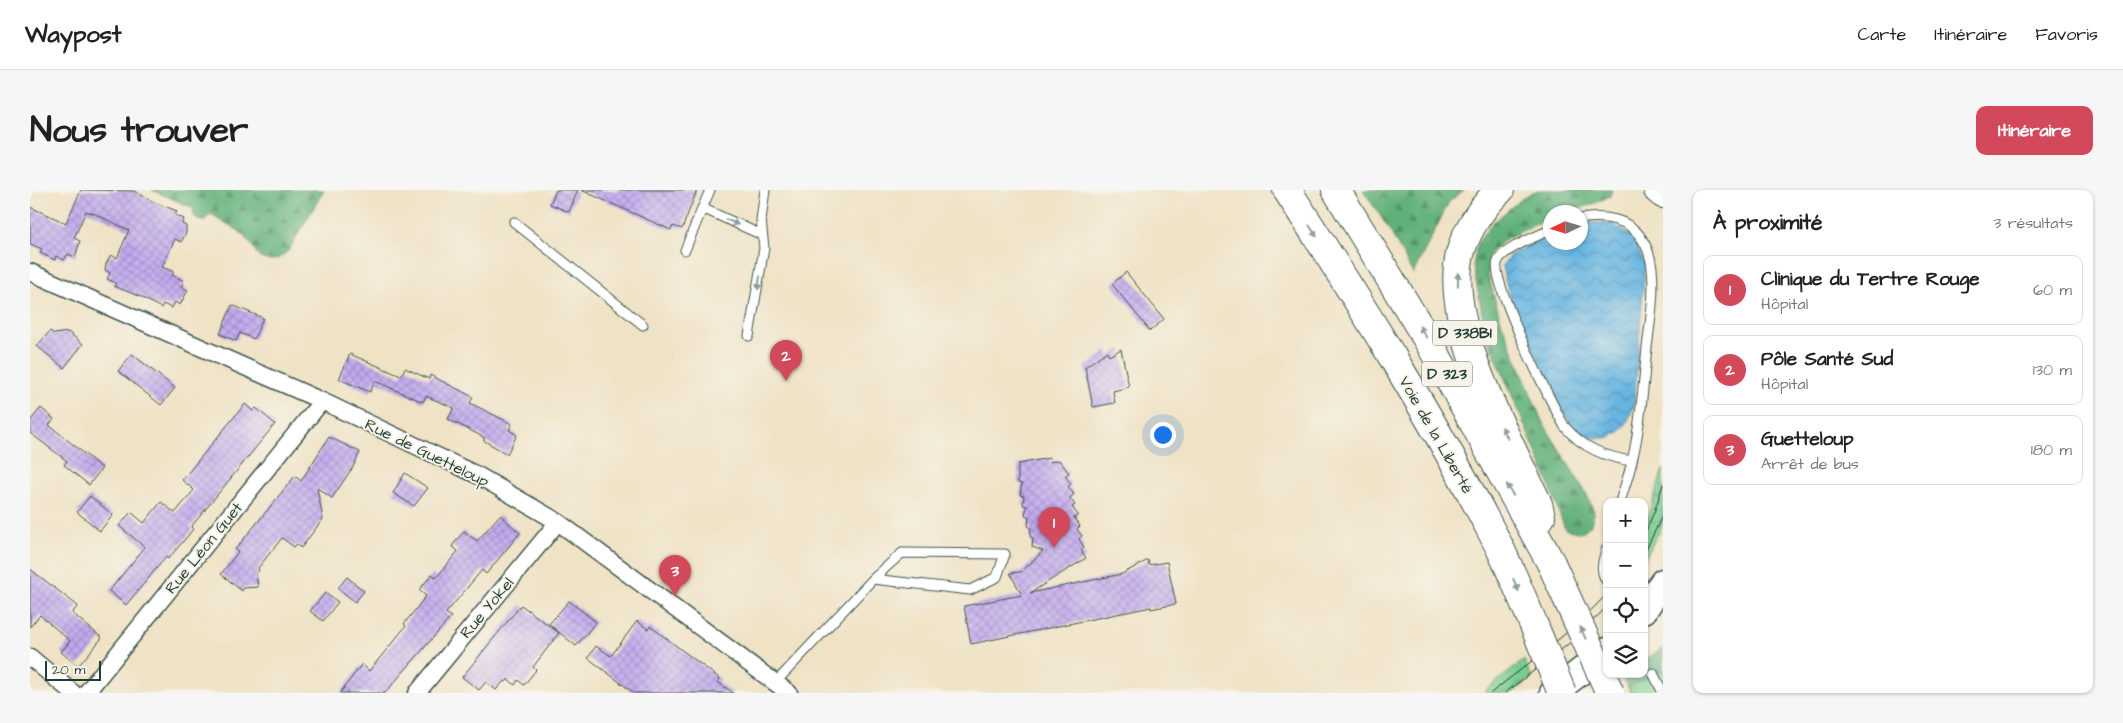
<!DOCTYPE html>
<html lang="fr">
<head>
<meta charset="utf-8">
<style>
	:root { --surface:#fff; --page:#f6f6f6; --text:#222; --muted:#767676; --line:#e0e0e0; --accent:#d1495b }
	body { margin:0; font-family:"Architects Daughter",sans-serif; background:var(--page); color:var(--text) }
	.controls { position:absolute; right:15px; bottom:15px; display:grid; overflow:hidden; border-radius:10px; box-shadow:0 1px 4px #0004 }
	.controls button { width:45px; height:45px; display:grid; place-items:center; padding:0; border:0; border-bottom:1px solid var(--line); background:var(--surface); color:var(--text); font:25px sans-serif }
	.compass { position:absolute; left:1513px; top:15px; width:45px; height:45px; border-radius:50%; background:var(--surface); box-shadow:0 1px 4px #0004; rotate:266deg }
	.scale { position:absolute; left:15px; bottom:12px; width:56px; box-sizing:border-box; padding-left:5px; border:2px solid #1f3d34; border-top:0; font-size:14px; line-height:18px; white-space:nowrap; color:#1f3d34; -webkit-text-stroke:4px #f7f3e8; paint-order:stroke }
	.you { position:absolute; left:1132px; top:244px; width:18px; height:18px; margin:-12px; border:4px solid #fff; border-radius:50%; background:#1a73e8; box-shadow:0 0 0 8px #1a73e833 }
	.badge { display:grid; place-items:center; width:32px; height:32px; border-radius:50%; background:var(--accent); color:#fff; font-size:16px; font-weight:700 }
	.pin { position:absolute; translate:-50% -41px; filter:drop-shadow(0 1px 2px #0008) }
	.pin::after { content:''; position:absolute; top:26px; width:18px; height:15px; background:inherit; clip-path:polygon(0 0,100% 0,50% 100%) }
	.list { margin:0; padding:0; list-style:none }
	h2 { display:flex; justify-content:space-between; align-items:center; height:65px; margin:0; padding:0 20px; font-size:21px }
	h2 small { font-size:16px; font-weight:400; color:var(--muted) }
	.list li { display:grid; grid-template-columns:32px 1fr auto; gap:15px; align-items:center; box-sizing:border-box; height:70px; margin:0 10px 10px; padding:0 10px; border:1px solid var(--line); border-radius:10px }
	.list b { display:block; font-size:19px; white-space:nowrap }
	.list p { margin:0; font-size:16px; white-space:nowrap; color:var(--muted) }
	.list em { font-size:16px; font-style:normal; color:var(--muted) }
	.icon { flex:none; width:28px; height:28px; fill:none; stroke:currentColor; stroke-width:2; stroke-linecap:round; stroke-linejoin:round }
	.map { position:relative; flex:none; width:1633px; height:503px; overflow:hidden; border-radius:10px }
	header { display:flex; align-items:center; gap:30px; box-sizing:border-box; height:70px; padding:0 25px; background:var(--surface); border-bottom:1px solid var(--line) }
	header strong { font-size:24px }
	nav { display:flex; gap:28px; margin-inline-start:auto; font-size:18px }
	.intro { display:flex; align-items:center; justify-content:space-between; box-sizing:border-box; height:120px; padding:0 30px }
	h1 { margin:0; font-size:35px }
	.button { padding:12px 22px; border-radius:10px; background:var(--accent); color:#fff; font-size:18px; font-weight:700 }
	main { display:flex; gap:30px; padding:0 30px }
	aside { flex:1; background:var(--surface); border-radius:10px; box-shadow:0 1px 4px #0004 }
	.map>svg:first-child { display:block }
</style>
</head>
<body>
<header>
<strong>Waypost</strong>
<nav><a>Carte</a><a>Itinéraire</a><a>Favoris</a></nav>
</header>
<div class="intro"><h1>Nous trouver</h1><a class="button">Itinéraire</a></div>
<main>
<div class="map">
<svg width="1633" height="503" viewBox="0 0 1633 503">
	<defs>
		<pattern id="grass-tufts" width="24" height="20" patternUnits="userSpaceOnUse" patternTransform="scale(1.25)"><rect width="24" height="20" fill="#77cc8f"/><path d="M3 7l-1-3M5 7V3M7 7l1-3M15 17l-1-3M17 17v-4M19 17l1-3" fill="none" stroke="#61a776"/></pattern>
		<pattern id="forest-firs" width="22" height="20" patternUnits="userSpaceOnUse" patternTransform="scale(1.25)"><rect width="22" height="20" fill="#61b07a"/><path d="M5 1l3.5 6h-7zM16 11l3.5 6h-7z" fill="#4f9065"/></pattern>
		<pattern id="water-waves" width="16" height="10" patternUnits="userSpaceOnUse" patternTransform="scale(1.25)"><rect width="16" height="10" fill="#67b5e1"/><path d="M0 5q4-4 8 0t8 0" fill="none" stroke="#5494b7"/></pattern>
		<pattern id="building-cross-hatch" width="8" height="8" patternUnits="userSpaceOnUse" patternTransform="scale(1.25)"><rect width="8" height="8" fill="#c3a9f0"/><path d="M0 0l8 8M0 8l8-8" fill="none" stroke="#9e8bc3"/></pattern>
	</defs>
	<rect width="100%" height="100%" fill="#f7f3e8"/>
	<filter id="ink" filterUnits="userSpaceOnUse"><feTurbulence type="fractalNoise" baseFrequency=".02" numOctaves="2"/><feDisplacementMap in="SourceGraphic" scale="10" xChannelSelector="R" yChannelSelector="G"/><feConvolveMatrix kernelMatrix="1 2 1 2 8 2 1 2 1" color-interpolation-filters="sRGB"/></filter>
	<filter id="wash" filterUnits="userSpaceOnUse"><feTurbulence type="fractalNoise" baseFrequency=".0096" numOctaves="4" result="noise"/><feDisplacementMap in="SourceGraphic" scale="20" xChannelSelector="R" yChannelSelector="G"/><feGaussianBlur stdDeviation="1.12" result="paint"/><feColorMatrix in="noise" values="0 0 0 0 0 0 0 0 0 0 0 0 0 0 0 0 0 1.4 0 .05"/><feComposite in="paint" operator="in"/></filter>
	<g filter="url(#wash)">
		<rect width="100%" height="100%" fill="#efe2c5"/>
		<path fill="url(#grass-tufts)" stroke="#4b8462" d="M1633,279V334L1614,371V339Z
			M1494,470L1502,488L1482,503H1456V500Z"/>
		<path fill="url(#forest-firs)" stroke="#407657" d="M122,0H294L259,60C250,69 242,73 230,68L221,54L209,41L181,24L174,31L168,30L164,26L163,18Z
			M1333,0H1434L1419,12L1383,84L1359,39Z
			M1511,0H1582L1580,6C1561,16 1542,22 1520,22V28L1477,48L1459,64L1458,84L1471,131L1512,231L1556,303L1564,321L1561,335L1551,343L1535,339L1516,286L1456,144L1443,76L1447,54L1462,33L1495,6Z
			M1633,458V503H1601L1591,484H1614V470Z"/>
		<path fill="#77cc8f" stroke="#4b8462" d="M1633,479V503H1601L1599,497Z"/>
		<path fill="url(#water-waves)" stroke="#43798a" d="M1555,32L1583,34L1602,47L1615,75L1604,216C1600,225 1597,236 1589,242C1574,255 1549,245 1539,231C1531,221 1527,207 1521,196C1503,158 1480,118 1472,76L1480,65L1520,44V52H1550L1551,33Z"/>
		<g id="blocks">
			<path fill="url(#building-cross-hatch)" d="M51,0L104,1L124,12L147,21L145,25L154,29L152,34L156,36V43L151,52L145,49L132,77L144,82L142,85L154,91L151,97L158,100L150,115L145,112L142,118L133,114L131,118L111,107L84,96L86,93L77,89L80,83L75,80L76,74L81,65L87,68L99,40L65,24L56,21L44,48L50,51L45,67L38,64L34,70L26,66L25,70L10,63L12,59L0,54V17L36,33Z
				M526,0H548L539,22L520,14Z
				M551,0H667L652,39L643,36L641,40Z
				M1096,82L1134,129L1120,141L1082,94Z
				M202,115L233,128L224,149L210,143L206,151L190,144Z
				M20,141L24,144L38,142L53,154L34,178L7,156Z
				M1091,159L1099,197L1083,201L1085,213L1063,217L1055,177L1077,161L1079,166Z
				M102,164L145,198L131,215L88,181Z
				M320,164L371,186L375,178L399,189L400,185L443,207L440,213L482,234L479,240L487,245L477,264L453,250L455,248L418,229L424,218L396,206L393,212L345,191L340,202L309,189Z
				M215,214L223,221L226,218L245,234L161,337L163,339L156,348L138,369L136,367L96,415L79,401L115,357L89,336L101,322L114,333L131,312L145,323L164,300L152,290Z
				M11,218L24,229L19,235L72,278L59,295L34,275L37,271L0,243V231Z
				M299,247L330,262L323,277L302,308L287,298L293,329L271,358L267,354L264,357L252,348L228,378L229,380L226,384L228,397L214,398L212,401L191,384L208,362L205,360L265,286L271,291Z
				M1019,268L1020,272L1029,270L1039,283L1035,286L1041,294L1038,297L1044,304L1040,308L1045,315L1042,317L1048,325L1044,328L1050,336L1047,339L1052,346L1049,349L1054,357L1051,360L1056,368L1000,403L1092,384L1118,370L1119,375L1137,372L1146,414L1121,419V417L941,454L934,416L992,405L980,383L991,382L1013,361L1002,357L1003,348L1000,347L1001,338L998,336L999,327L995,325L997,316L993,315L994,306L990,305L992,294L988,293V274Z
				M375,283L398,298L384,316L363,303Z
				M60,306L83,325L70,341L47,322Z
				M470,325L490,343L456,384L452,380L416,423L421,427L355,503H310L332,474L339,481L376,436L374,434L396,406L389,400L402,384L406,388L428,361L422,356L434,341L447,351Z
				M0,379L48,416L42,423L72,448L48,476L31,462L40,451L10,425L0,437Z
				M317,387L334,401L325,412L308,398Z
				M295,403L308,412L293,431L280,421Z
				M539,411L566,432L546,456L519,434Z
				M491,415L529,443L503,477L506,480L494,495L488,490L485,495L478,489L476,492L474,491L466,500L456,492L449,500L432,487Z
				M607,431L618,439L620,436L685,485L690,489L688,492L703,503H604L558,468L566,456L581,466Z"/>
		</g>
	</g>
	<g filter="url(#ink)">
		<use href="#blocks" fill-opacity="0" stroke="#3e564a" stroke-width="1"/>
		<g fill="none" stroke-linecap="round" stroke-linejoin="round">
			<g stroke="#3e564a" stroke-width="11">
				<path id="lane" d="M672,18L732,45
					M1550,29C1573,25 1599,28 1612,49C1617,57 1621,68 1622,78C1625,104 1620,132 1617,158C1613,195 1611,234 1602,271C1599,285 1594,298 1590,312
					M484,32L613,135
					M1520,40C1508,46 1474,58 1468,71C1458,88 1522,215 1535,237C1553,258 1575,267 1602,271
					M655,60L680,0
					M719,146L734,58L731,30L735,0
					M1577,358C1573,370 1569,380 1577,392
					M1623,483L1633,503
					M745,493L843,389L940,400L967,387L975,364L872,363L843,389"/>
			</g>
			<g stroke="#3e564a" stroke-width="19">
				<path id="street" d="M0,82L292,211L449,286L528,332L759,503
					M0,467L43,503
					M56,503L292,211
					M387,503L528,332"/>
			</g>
			<g stroke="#3e564a" stroke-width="29">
				<path id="primary" d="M1614,420L1633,392
					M1523,503L1577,461"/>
			</g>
			<g stroke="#3e564a" stroke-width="30">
				<path id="highway" d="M1257,0C1332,116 1406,233 1469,356C1481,381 1492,407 1503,433
					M1306,0L1400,154L1521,373
					M1470,0C1450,18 1431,48 1428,75C1420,148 1478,248 1508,314L1511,327
					M1628,0L1633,4"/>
			</g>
			<use href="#lane" stroke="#fff" stroke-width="9"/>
			<use href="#street" stroke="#fff" stroke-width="16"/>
			<use href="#primary" stroke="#fff" stroke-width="26"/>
			<use href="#highway" stroke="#fff" stroke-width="28"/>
			<path stroke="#1f3d34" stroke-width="1" d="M1614,345L1625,320L1633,294
				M1614,364L1633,324
				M1461,503C1501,471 1542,442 1577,404
				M1475,503L1536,456L1577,417"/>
			<g stroke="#3e564a" stroke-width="30" stroke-linecap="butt">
				<path id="highway-bridge" d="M1521,373L1580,503
					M1503,433L1532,503"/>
			</g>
			<use href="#highway-bridge" stroke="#fff" stroke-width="28"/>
		</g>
		<defs><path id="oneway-solid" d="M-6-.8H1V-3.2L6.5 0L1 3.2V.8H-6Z" transform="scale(1.25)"/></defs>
		<g fill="#8f9e9a">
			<use href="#oneway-solid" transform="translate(702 32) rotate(24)"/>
			<use href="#oneway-solid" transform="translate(1283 41) rotate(57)"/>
			<use href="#oneway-solid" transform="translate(1428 89) rotate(-89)"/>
			<use href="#oneway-solid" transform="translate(729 93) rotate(99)"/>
			<use href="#oneway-solid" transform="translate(1393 142) rotate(-121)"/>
			<use href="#oneway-solid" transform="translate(1475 243) rotate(-115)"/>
			<use href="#oneway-solid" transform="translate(1480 300) rotate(-119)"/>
			<use href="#oneway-solid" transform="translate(1486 395) rotate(66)"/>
			<use href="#oneway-solid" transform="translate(1553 443) rotate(-114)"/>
		</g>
	</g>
	<g text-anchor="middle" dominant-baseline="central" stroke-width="4" stroke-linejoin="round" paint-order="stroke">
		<g fill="#f7f3e8" stroke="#60746a" stroke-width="1">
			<rect x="1402.5" y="130.5" width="65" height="25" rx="4"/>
			<rect x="1392" y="171.5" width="50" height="25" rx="4"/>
		</g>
		<g font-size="15" font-weight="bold" fill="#1f3d34">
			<text x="1435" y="143">D 338B1</text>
			<text x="1417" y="184">D 323</text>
		</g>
		<g font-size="16" fill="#1f3d34" stroke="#f7f3e8">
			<text transform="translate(1406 245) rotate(60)">Voie de la Liberté</text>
			<text transform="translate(397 263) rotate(26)">Rue de Guetteloup</text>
			<text transform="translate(174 358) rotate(-51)">Rue Léon Guet</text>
			<text transform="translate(457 418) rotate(-50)">Rue Yokel</text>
		</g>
	</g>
</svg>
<div class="controls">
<button>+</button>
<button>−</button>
<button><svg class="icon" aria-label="locate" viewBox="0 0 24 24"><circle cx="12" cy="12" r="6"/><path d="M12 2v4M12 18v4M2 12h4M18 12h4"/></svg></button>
<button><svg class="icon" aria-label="layers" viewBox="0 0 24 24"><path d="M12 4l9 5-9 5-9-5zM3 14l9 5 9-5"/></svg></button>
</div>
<svg class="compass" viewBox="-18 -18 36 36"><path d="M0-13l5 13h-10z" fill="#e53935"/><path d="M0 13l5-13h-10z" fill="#767676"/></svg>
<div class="scale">20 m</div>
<div class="you"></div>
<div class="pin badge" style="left:1024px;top:358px">1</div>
<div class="pin badge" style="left:756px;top:191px">2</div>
<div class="pin badge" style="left:645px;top:406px">3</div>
</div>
<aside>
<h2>À proximité<small>3 résultats</small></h2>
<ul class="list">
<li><span class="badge">1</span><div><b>Clinique du Tertre Rouge</b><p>Hôpital</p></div><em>60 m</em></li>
<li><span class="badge">2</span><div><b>Pôle Santé Sud</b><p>Hôpital</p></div><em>130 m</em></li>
<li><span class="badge">3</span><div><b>Guetteloup</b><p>Arrêt de bus</p></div><em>180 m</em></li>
</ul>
</aside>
</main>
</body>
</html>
